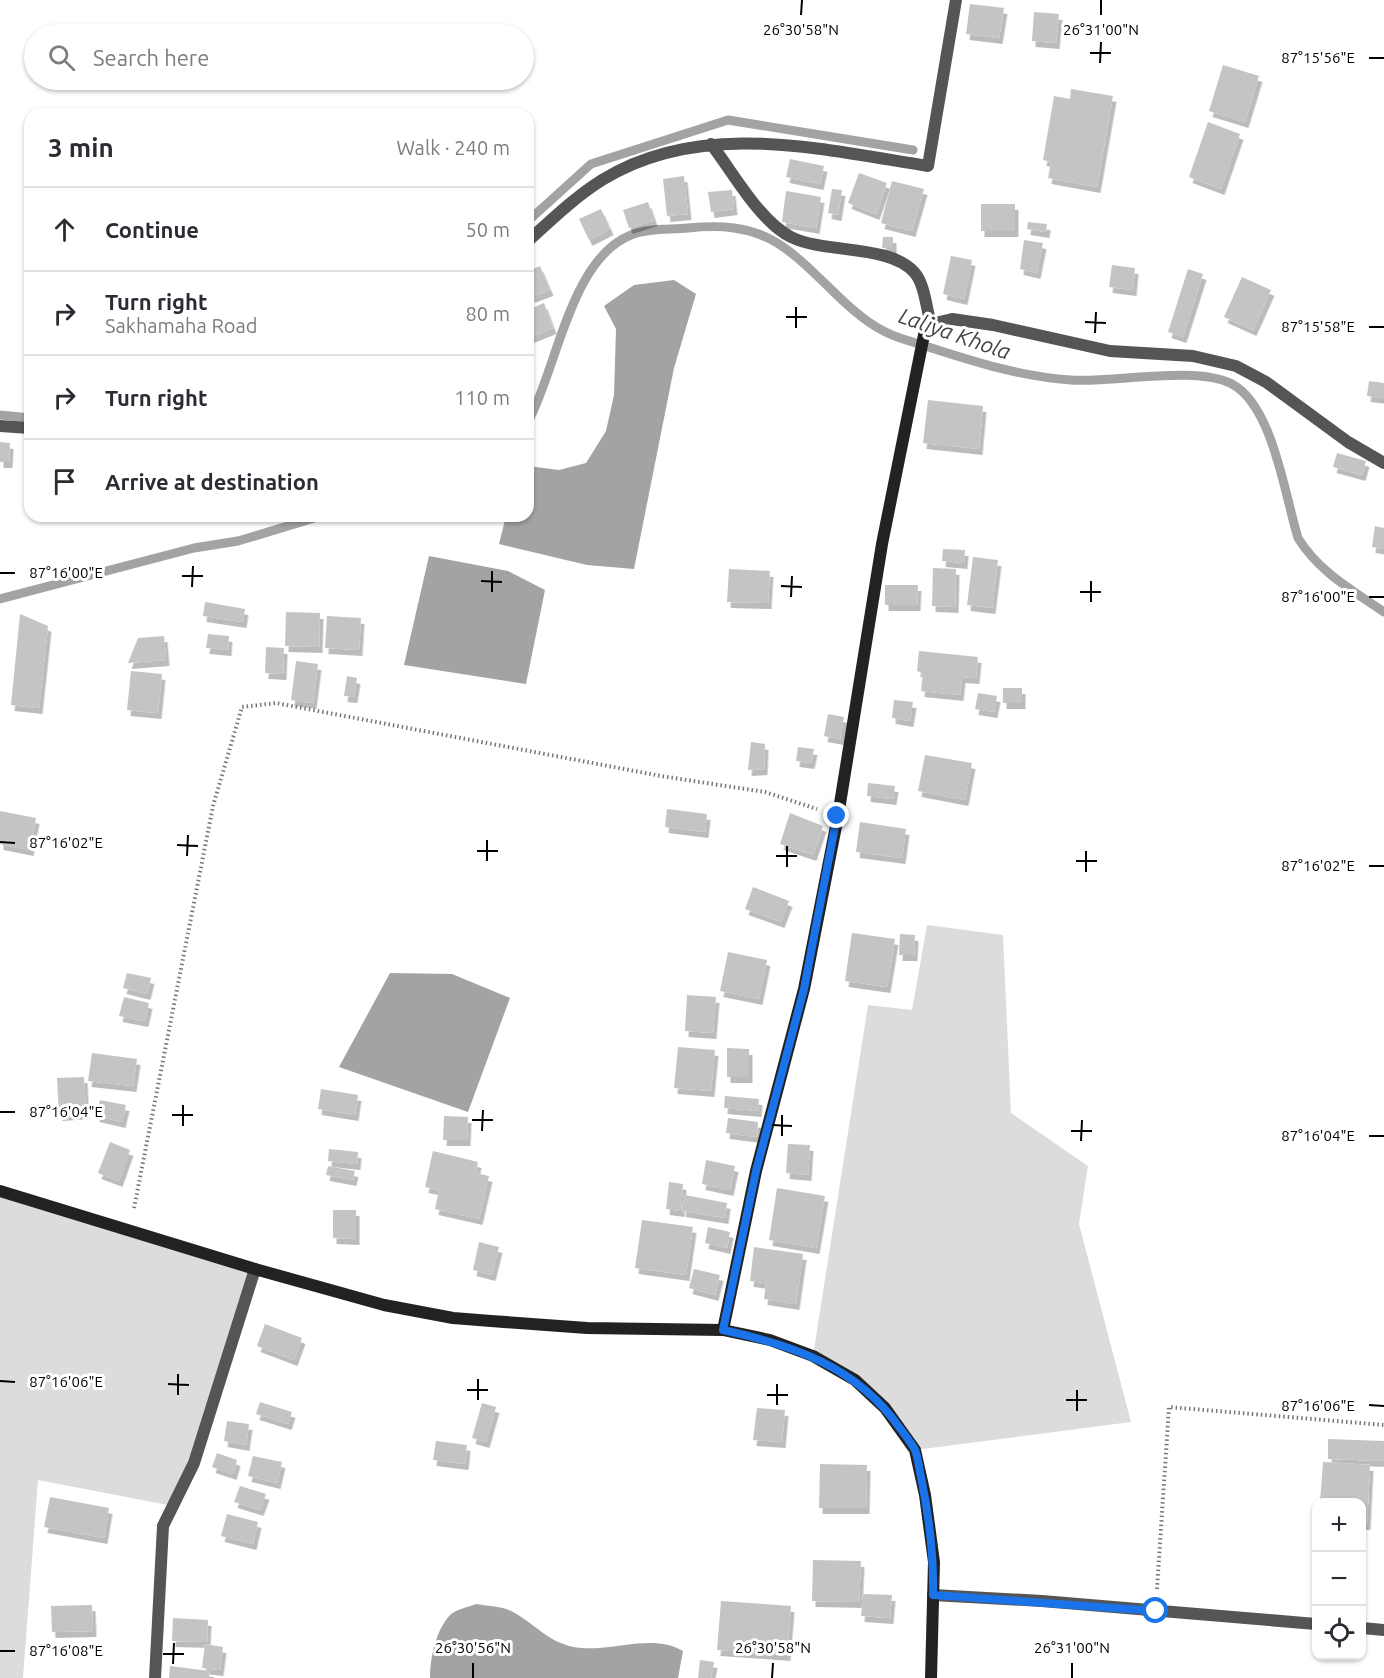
<!DOCTYPE html>
<html lang="en">
<head>
<meta charset="utf-8">
<style>
	:root { --surface:#fff; --page:#f7f7f7; --text:#2b2b33; --muted:#7c7c81; --line:#e1e1e2 }
	body { margin:0; font-family:Ubuntu,sans-serif; background:var(--page); color:var(--text) }
	.controls { position:absolute; right:18px; bottom:18px; display:grid; overflow:hidden; border-radius:12px; box-shadow:0 2px 4px #0004 }
	.controls button { width:54px; height:54px; display:grid; place-items:center; padding:0; border:0; border-bottom:2px solid var(--line); background:var(--surface); color:var(--text); font:30px sans-serif }
	.stop { position:absolute; width:18px; height:18px; margin:-14px; border:4px solid #1a73e8; border-radius:50%; background:#fff }
	.stop.end { background:#1a73e8; border-color:#fff; box-shadow:0 2px 6px #0008 }
	.list { margin:0; padding:0; list-style:none }
	h2 { display:flex; justify-content:space-between; align-items:center; height:78px; margin:0; padding:0 24px; font-size:26px }
	h2 small { font-size:20px; font-weight:400; color:var(--muted) }
	.list li { display:grid; grid-template-columns:39px 1fr auto; gap:18px; align-items:center; box-sizing:border-box; height:84px; padding:0 24px; border-top:2px solid var(--line) }
	.list b { display:block; font-size:22px; white-space:nowrap }
	.list p { margin:0; font-size:20px; white-space:nowrap; color:var(--muted) }
	.list em { font-size:20px; font-style:normal; color:var(--muted) }
	.icon { flex:none; width:33px; height:33px; fill:none; stroke:currentColor; stroke-width:2; stroke-linecap:round; stroke-linejoin:round }
	.map { position:relative; flex:none; width:1384px; height:1678px; overflow:hidden }
	.search { position:absolute; background:var(--surface); box-shadow:0 2px 4px #0004; left:24px; top:24px; width:510px; height:66px; display:flex; align-items:center; gap:15px; box-sizing:border-box; padding:0 21px; border-radius:33px; color:var(--muted); font-size:22px }
	.panel { position:absolute; background:var(--surface); box-shadow:0 2px 4px #0004; left:24px; top:108px; width:510px; height:414px; border-radius:18px }
	.map>svg:first-child { display:block }
</style>
</head>
<body>
<div class="map">
<svg width="1384" height="1678" viewBox="0 0 1384 1678">
	<defs>
		<filter id="shadow"><feDropShadow dx="3.5" dy="6" stdDeviation="0" flood-color="#0004"/></filter>
	</defs>
	<rect width="100%" height="100%" fill="#fff"/>
	<path fill="#dcdcdc" d="M927,925L1003,935L1011,1113L1088,1166L1079,1224L1131,1422L915,1450L885,1408L813,1356L868,1005L912,1010Z
		M0,1191L255,1269L194,1463L173,1506L38,1480L23,1678H0Z"/>
	<path fill="#a3a3a3" d="M674,280L696,294L674,368L634,569L587,565L499,544L506,516H528V466L559,470L586,463L606,431L614,395L616,329L604,306L634,285Z
		M429,556L508,571L545,590L526,684L404,665Z
		M390,973L452,974L510,998L468,1112L339,1067Z
		M476,1604C487,1606 503,1606 513,1612C537,1625 551,1646 582,1648C613,1651 654,1633 683,1651L678,1678H430C430,1658 436,1630 450,1615C456,1609 469,1607 476,1604Z"/>
	<g fill="none" stroke-linecap="round" stroke-linejoin="round">
		<path stroke="#a3a3a3" stroke-width="9" d="M528,221L591,164L728,120L913,150
			M0,415L30,418
			M528,422C557,369 570,259 631,235C647,228 670,230 688,228C766,220 787,247 840,298C858,315 876,330 900,338C958,356 1011,376 1071,380C1114,383 1196,365 1232,384C1273,406 1285,496 1298,538C1319,572 1352,590 1384,612
			M0,599L194,548L238,541L321,516"/>
	</g>
	<path fill="#c4c4c4" filter="url(#shadow)" d="M970,4L1004,8L999,38L966,34Z
		M1034,12L1059,14L1056,43L1032,41Z
		M1223,65L1259,76L1245,122L1209,111Z
		M1071,89L1113,96L1097,187L1048,178L1051,162L1043,160L1054,96L1070,99Z
		M1208,122L1240,134L1221,189L1189,177Z
		M790,159L824,166L820,184L786,177Z
		M859,173L887,183L876,214L848,203Z
		M684,176L688,214L667,216L663,179Z
		M892,181L924,189L912,231L881,223Z
		M832,189L842,190L838,215L828,213Z
		M732,190L734,209L711,212L708,192Z
		M786,191L821,197L816,228L782,222Z
		M648,202L654,220L629,228L623,210Z
		M981,204H1015V231H981Z
		M601,209L610,229L589,240L579,219Z
		M1028,222L1047,224L1046,232L1027,229Z
		M883,237H893V248H882Z
		M1024,240L1043,243L1037,273L1020,269Z
		M951,256L972,260L964,299L943,294Z
		M1112,265L1135,268L1133,290L1109,287Z
		M540,266L550,290L531,297L528,271Z
		M1188,269L1203,274L1183,337L1168,332Z
		M1242,277L1271,290L1253,330L1224,317Z
		M544,303L553,328L528,338V310Z
		M1369,381L1384,383V398L1367,396Z
		M928,400L983,406L979,449L923,443Z
		M0,442L10,443L9,462H0Z
		M1337,453L1366,461L1362,475L1333,467Z
		M1375,526L1384,528V549L1372,547Z
		M943,549L965,550L964,563L942,561Z
		M973,557L998,560L992,608L967,605Z
		M933,568L956,569L955,607L932,606Z
		M729,569L770,571L768,603L727,602Z
		M885,585H918L917,605H885Z
		M205,602L245,609L243,622L203,616Z
		M286,612L320,613L319,647L285,646Z
		M20,614L48,626L39,708L11,705Z
		M327,616L361,618L359,650L325,648Z
		M208,634L229,636L228,650L206,648Z
		M164,636L166,660L128,663L138,638Z
		M266,647L284,648L283,674L265,673Z
		M919,651L978,657L976,678L962,677L960,695L921,691L923,673L917,671Z
		M296,661L318,664L313,703L291,700Z
		M131,671L162,674L158,713L127,710Z
		M347,676L357,678L354,697L344,696Z
		M1003,688H1022V703H1003Z
		M978,693L997,696L994,712L975,709Z
		M894,700L913,702L910,721L892,718Z
		M828,714L844,717L840,739L824,736Z
		M751,742L765,744L764,769L748,770Z
		M798,747L814,749L811,763L796,761Z
		M925,755L972,763L965,800L918,791Z
		M868,783L895,786L893,799L867,796Z
		M667,809L707,814L705,832L665,827Z
		M0,811L36,818L30,850L0,844Z
		M790,813L823,826L813,855L780,844Z
		M860,822L906,829L902,858L856,852Z
		M753,887L789,901L781,922L745,909Z
		M852,933L895,939L887,987L845,981Z
		M900,934L915,935L914,955H899Z
		M728,952L767,960L759,999L720,991Z
		M127,973L151,978L147,994L123,988Z
		M687,995L716,997L713,1033L685,1031Z
		M124,997L149,1003L145,1021L119,1016Z
		M678,1047L715,1050L711,1091L674,1088Z
		M727,1048L749,1049V1077H727Z
		M92,1053L137,1059L133,1086L88,1081Z
		M84,1077L86,1113L59,1115L57,1078Z
		M321,1089L358,1095L355,1115L318,1109Z
		M725,1096L759,1099L758,1111L724,1108Z
		M100,1100L126,1105L122,1122L96,1116Z
		M444,1116L468,1117L467,1140H443Z
		M728,1118L758,1122L757,1137L726,1133Z
		M110,1142L130,1150L119,1181L98,1173Z
		M788,1144L810,1145L808,1175L786,1173Z
		M329,1149L358,1152L357,1164L328,1161Z
		M433,1151L478,1162L476,1173L489,1176L479,1219L435,1209L439,1190L425,1187Z
		M706,1160L735,1166L730,1190L702,1184Z
		M328,1166L355,1171L353,1180L326,1175Z
		M669,1182L683,1184L681,1211L666,1209Z
		M777,1188L825,1196L816,1248L769,1240Z
		M685,1195L727,1203L725,1218L682,1211Z
		M333,1210H356V1239L333,1238Z
		M642,1220L693,1227L686,1275L635,1268Z
		M708,1227L730,1232L727,1248L705,1243Z
		M479,1242L499,1247L492,1275L473,1270Z
		M754,1247L803,1254L796,1304L764,1299L766,1283L750,1281Z
		M694,1269L720,1275L715,1295L689,1288Z
		M265,1324L302,1338L294,1360L257,1346Z
		M260,1402L292,1412L288,1424L256,1414Z
		M482,1403L496,1407L486,1442L472,1438Z
		M757,1408L785,1410L782,1442L753,1440Z
		M227,1421L249,1424L246,1445L224,1441Z
		M1328,1439L1384,1441V1461L1328,1459Z
		M436,1441L467,1445L465,1464L433,1460Z
		M217,1453L237,1460L233,1474L212,1467Z
		M253,1456L282,1462L277,1483L248,1476Z
		M1323,1462L1370,1465L1367,1524H1362V1502H1320Z
		M820,1464L867,1465L866,1508H819Z
		M240,1486L266,1494L260,1510L234,1502Z
		M50,1497L109,1508L104,1538L44,1527Z
		M227,1514L258,1522L253,1544L221,1536Z
		M813,1560L861,1561L859,1602L812,1601Z
		M863,1594L892,1595L890,1618L861,1616Z
		M721,1601L791,1606L787,1655L717,1650Z
		M92,1605L93,1631L52,1632L51,1606Z
		M173,1618L208,1620L207,1642L172,1641Z
		M205,1644L223,1647L220,1670L202,1668Z
		M700,1660L714,1662L711,1678H698Z
		M170,1666L210,1671L209,1678H169Z"/>
	<g fill="none" stroke-linecap="round" stroke-linejoin="round">
		<path stroke="#777" stroke-width="4" stroke-dasharray="1.5 3" stroke-linecap="butt" d="M134,1208L213,806L242,707L276,703L661,776L765,792L817,809
			M1157,1589L1169,1407L1384,1425"/>
		<path stroke="#555" stroke-width="12" d="M711,144C733,172 759,221 791,237C825,254 889,244 914,272C925,284 926,308 931,324
			M528,241C551,220 575,197 602,180C701,119 820,149 928,166L956,0
			M925,330L931,324L952,319L993,325L1110,351L1193,356L1236,366L1266,382L1348,442L1384,463
			M0,426L30,428
			M933,1595L1042,1601L1316,1624
			M1362,1628L1384,1630
			M155,1678L163,1526L194,1463L255,1269"/>
		<path stroke="#222" stroke-width="12" d="M0,1191L255,1269L384,1305L453,1318L491,1321L587,1328L723,1330L770,1340L813,1356L855,1380L885,1408L915,1450L925,1495L934,1562L931,1678
			M723,1330L756,1171L804,989L838,816L882,544L925,330"/>
	</g>
	<g fill="none" stroke-linecap="round" stroke-linejoin="round">
		<path stroke="#1a73e8" stroke-width="8" d="M837,816L804,989L756,1171L723,1330C793,1345 857,1367 899,1427C904,1434 911,1442 915,1450C918,1457 919,1468 921,1477C929,1516 934,1555 933,1595L1156,1611"/>
	</g>
	<path fill="none" stroke="#000" stroke-width="2" d="M801,15L802,0M1101,15V0M1090,53H1111M1369,58H1384M1100,63L1101,42M786,317H807M1085,322L1106,323M1369,327H1384M796,328V307M1095,333L1096,312M0,573H15M182,576H203M481,581L502,582M781,586L802,587M192,587L193,566M492,592V571M1080,592H1101M791,597L792,576M1369,597H1384M1091,602V581M0,842L15,843M177,845L198,846M477,851H498M187,856L188,835M776,856H797M487,861V840M1076,861H1097M1369,866H1384M787,867V846M1086,872V851M0,1112H15M172,1115H193M472,1120H493M772,1125L792,1126M183,1126V1105M482,1131L483,1110M1071,1131H1092M782,1136V1115M1369,1136H1384M1081,1141L1082,1120M0,1381L15,1382M168,1384L189,1385M467,1390H488M178,1395V1374M767,1395H788M478,1400V1379M1066,1400H1087M777,1405V1384M1369,1405L1384,1406M1077,1411V1390M0,1651H15M163,1654H184M173,1664L174,1643M473,1678V1663M772,1678L773,1663M1072,1678V1663"/>
	<g text-anchor="middle" dominant-baseline="central" stroke-width="6" stroke-linejoin="round" paint-order="stroke">
		<g font-size="22" font-style="italic" fill="#444" stroke="#fff">
			<text transform="translate(955 333) rotate(19)">Laliya Khola</text>
		</g>
	</g>
	<g font-size="15" text-anchor="middle" fill="#000" stroke="#fff" stroke-width="6" stroke-linejoin="round" paint-order="stroke">
		<text x="801" y="35">26°30'58"N</text>
		<text x="1101" y="35">26°31'00"N</text>
		<text x="1318" y="63">87°15'56"E</text>
		<text x="1318" y="332">87°15'58"E</text>
		<text x="66" y="578">87°16'00"E</text>
		<text x="1318" y="602">87°16'00"E</text>
		<text x="66" y="848">87°16'02"E</text>
		<text x="1318" y="871">87°16'02"E</text>
		<text x="66" y="1117">87°16'04"E</text>
		<text x="1318" y="1141">87°16'04"E</text>
		<text x="66" y="1387">87°16'06"E</text>
		<text x="1318" y="1411">87°16'06"E</text>
		<text x="473" y="1653">26°30'56"N</text>
		<text x="773" y="1653">26°30'58"N</text>
		<text x="1072" y="1653">26°31'00"N</text>
		<text x="66" y="1656">87°16'08"E</text>
	</g>
</svg>
<div class="controls">
<button>+</button>
<button>−</button>
<button><svg class="icon" aria-label="locate" viewBox="0 0 24 24"><circle cx="12" cy="12" r="6"/><path d="M12 2v4M12 18v4M2 12h4M18 12h4"/></svg></button>
</div>
<div class="stop" style="left:1156px;top:1611px"></div>
<div class="stop end" style="left:837px;top:816px"></div>
<div class="search"><svg class="icon" aria-label="search" viewBox="0 0 24 24"><circle cx="10" cy="10" r="6"/><path d="M15 15l6 6"/></svg>Search here</div>
<section class="panel">
<h2>3 min<small>Walk · 240 m</small></h2>
<ul class="list">
<li><svg class="icon" aria-label="ahead" viewBox="0 0 24 24"><path d="M12 20V5M6 11l6-6 6 6"/></svg><div><b>Continue</b></div><em>50 m</em></li>
<li><svg class="icon" aria-label="right" viewBox="0 0 24 24"><path d="M7 20v-9h11M14 6l5 5-5 5"/></svg><div><b>Turn right</b><p>Sakhamaha Road</p></div><em>80 m</em></li>
<li><svg class="icon" aria-label="right" viewBox="0 0 24 24"><path d="M7 20v-9h11M14 6l5 5-5 5"/></svg><div><b>Turn right</b></div><em>110 m</em></li>
<li><svg class="icon" aria-label="arrive" viewBox="0 0 24 24"><path d="M6 21V4h12l-3 4 3 4H6"/></svg><div><b>Arrive at destination</b></div></li>
</ul>
</section>
</div>
</body>
</html>
